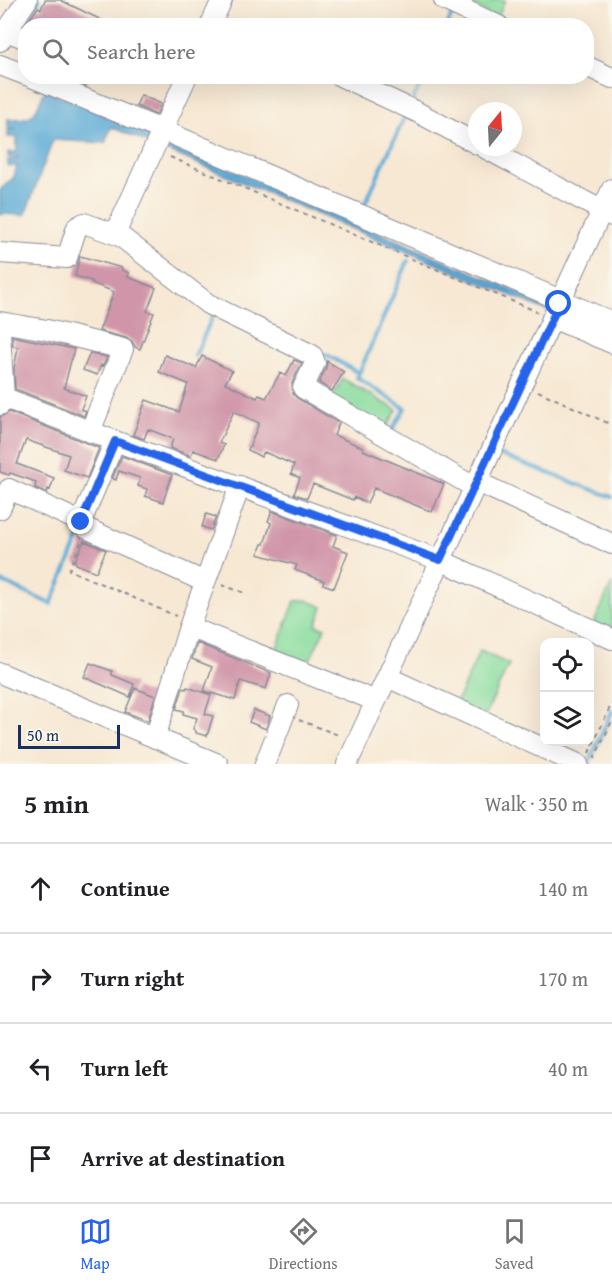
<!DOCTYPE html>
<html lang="en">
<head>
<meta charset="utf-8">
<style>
	:root { --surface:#fff; --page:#f6f6f6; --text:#202124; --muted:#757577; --line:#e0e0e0; --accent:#2563eb }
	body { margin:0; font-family:"Gentium Book Plus",serif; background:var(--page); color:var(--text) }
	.controls { position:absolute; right:18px; bottom:18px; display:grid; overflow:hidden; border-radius:12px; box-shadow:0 6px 24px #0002 }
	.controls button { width:54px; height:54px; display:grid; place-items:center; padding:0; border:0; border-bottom:2px solid var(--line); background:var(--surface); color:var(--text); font:30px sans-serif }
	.compass { position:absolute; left:468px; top:102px; width:54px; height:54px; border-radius:50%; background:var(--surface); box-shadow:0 6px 24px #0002; rotate:18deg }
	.scale { position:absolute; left:18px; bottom:15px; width:102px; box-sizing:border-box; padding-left:6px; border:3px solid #1b2f5e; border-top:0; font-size:16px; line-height:21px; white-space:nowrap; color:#1b2f5e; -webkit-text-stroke:4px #fbf7ec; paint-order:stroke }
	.stop { position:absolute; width:18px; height:18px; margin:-14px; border:4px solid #2563eb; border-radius:50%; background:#fff }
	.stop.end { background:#2563eb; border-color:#fff; box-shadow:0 2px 6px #0008 }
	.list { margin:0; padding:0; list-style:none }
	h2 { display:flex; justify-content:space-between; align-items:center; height:78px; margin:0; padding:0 24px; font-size:26px }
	h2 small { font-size:20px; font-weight:400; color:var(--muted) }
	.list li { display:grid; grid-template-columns:39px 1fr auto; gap:18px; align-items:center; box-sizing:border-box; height:90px; padding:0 24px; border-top:2px solid var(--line) }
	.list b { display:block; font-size:22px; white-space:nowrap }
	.list em { font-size:20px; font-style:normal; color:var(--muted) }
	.icon { flex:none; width:33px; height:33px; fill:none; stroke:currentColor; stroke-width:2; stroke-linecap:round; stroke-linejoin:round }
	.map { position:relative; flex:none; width:612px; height:764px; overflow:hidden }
	.search { position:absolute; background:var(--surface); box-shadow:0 6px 24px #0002; left:18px; right:18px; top:18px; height:66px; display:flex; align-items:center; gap:15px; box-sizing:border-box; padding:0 21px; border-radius:24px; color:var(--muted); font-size:22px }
	.sheet { height:438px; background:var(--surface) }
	nav { display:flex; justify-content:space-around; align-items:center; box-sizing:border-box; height:84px; border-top:2px solid var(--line); background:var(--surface); font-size:16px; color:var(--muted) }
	nav a { display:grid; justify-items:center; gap:3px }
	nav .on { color:var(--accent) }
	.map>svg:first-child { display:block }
</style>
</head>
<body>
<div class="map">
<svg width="612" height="764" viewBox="0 0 612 764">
	<rect width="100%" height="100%" fill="#fbf7ec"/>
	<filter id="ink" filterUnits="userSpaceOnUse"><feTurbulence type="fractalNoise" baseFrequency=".0167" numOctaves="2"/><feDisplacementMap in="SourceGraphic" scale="12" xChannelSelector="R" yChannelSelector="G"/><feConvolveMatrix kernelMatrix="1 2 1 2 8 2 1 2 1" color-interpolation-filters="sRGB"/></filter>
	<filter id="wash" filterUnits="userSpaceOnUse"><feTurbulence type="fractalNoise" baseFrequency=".008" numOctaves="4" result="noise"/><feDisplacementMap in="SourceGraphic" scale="24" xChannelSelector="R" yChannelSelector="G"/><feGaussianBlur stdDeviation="1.35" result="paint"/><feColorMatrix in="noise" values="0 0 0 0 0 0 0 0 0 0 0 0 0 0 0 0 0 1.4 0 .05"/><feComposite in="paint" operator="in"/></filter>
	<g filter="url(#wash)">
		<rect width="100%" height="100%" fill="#f7e8d3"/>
		<path fill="#88dc9e" stroke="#52867e" stroke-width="1.5" d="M464,0H505L497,19Z
			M343,379L397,410L385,430L331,399Z
			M612,583V624L608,632L593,625Z
			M306,600L323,607L316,625L325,628L306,668L274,655L295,601Z
			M480,651L509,664L484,718L455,705Z"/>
		<path fill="#5caad6" stroke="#3c6c9a" stroke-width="1.5" d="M45,90L612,332V338L111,127L105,143L53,140L25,215L0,214V190L14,177L17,166H8V160L18,159V157H8V152H17V137H8V130H15V128H8V119C37,120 34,114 45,90Z"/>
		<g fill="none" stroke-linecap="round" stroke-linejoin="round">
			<path stroke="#5caad6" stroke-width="4" d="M22,26L39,0
				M447,26L453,12
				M412,102L424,76
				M363,208L406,114
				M195,356L214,313
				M320,356L325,354L359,373
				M391,432L405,408L357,378L408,261
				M500,455L612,497
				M0,581L51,604L82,532
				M589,763L612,711"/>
		</g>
		<g id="blocks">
			<path fill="#d095a9" d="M45,0H60L114,26H25L38,7L41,9Z
				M62,76H89L85,86Z
				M141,95L161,104L156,115L136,106Z
				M80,256L122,268V270L129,273L128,277L156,288L147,311L154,313L140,349L135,347L132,341L126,338L99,331L114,292L92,283V281L75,276Z
				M12,336L74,349L64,388L86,396L81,409L86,411L84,416L15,389L14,369L18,347L13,346Z
				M90,353L107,357L103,366L101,365L97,375L83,370Z
				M165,355L196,368L202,356L232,371L225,383L257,398L259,395L266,398L280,373L286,376L294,360L302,363L292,383L293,394L297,398L339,423L334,435L364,448L363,450L444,484L432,512L374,488L367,503L354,497L353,500L313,484L307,498L294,494L300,478L291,474L294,465L264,452L261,457L248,450L259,423L234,411L219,443L224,445L218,459L193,450L191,456L170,448L173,439L148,429L144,439L133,435L146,400L179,412L188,384L159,372Z
				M327,361L344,372L332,391L319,383L326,368Z
				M9,412L99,448L87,478L64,470L69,455L26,440L17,464L54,478L50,490L48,489L47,493L35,488L36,482L10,473L9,475L0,472V417Z
				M122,456L172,475L163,502L145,496L147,489L138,486L140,478L119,471L116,480L112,478Z
				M272,511L337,535L333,546L348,552L334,588L323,584L324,581L295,570L297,565L258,554L262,544H264L271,523L268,521Z
				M206,514L216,517L211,530L202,527Z
				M84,541L106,550L96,572L76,564L75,561Z
				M197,643L271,673L266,689L240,681L235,700L204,691L212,667L192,659Z
				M90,663L112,671V675L134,684L130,697L84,677Z
				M187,687L211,695L205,714L213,716L207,736L196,733V731L193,729L197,718L183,714L184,711L176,709L183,688L186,689Z
				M135,688L155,696L148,721L125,712Z
				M254,710L270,716L266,729L249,722Z"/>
		</g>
	</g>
	<g filter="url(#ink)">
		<use href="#blocks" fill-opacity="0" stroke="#898c98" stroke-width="1.5"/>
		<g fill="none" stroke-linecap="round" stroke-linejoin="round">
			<g stroke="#898c98" stroke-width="22">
				<path id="minor" d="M444,0L499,26
					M210,26L222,0
					M7,31L26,39
					M0,41L27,0
					M0,65L26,75
					M586,66L612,78
					M29,76L162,130L612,322
					M340,76L417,112L477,144
					M483,147L612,216
					M115,234L187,76
					M0,253L67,258L77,227L84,223L120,236L208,304L312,355L315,363L303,388L474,487
					M552,318L612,343
					M0,322L47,330L123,349L90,432
					M0,332L4,398L0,405
					M0,396L115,441L440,560L612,639
					M477,482L612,544
					M0,509L9,489L81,522L115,441
					M81,522L86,528L205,582
					M189,627L376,701
					M0,673L218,764
					M387,677L578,764
					M155,738L189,627L240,486
					M265,764L288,705
					M347,764L612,189"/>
			</g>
			<path stroke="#898c98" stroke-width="2" stroke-dasharray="4.5 4.5" stroke-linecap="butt" d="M170,157L538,312
				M538,391L612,425
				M81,542L69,570L176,616
				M222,585L245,593
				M299,720L341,736
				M589,753L612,703
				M594,759L612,721"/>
			<use href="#minor" stroke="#fff" stroke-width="20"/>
		</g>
	</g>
	<g fill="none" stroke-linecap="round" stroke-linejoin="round" filter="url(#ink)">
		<path stroke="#2563eb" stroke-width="8" d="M81,522L115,441L440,560L559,304"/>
	</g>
</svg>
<div class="controls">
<button><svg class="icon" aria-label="locate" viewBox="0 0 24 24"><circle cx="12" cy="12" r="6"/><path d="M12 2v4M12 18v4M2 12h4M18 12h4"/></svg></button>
<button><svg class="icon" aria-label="layers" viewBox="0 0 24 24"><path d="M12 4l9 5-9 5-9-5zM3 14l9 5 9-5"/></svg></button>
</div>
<svg class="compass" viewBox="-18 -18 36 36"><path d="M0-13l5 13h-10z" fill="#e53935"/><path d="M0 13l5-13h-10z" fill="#757577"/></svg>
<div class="scale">50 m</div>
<div class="stop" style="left:559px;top:304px"></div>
<div class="stop end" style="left:81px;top:522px"></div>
<div class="search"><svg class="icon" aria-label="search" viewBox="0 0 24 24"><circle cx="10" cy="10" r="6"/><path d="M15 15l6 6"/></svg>Search here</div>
</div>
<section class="sheet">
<h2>5 min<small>Walk · 350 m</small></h2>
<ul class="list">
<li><svg class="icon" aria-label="ahead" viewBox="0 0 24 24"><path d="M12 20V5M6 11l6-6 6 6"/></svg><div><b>Continue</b></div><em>140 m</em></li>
<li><svg class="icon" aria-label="right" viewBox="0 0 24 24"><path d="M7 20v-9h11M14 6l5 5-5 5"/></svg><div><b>Turn right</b></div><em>170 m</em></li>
<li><svg class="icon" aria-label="left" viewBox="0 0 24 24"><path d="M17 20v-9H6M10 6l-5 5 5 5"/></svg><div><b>Turn left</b></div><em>40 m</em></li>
<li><svg class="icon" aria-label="arrive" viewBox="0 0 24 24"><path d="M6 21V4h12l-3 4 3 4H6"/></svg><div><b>Arrive at destination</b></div></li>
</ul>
</section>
<nav>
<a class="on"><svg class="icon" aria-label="map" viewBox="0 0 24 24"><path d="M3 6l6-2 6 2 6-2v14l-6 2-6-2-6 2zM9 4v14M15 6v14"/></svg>Map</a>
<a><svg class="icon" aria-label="directions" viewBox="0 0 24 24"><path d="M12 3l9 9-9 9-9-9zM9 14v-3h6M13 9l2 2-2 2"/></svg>Directions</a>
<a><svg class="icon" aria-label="saved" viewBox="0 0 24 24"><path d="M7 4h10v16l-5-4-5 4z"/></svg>Saved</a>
</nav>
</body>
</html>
